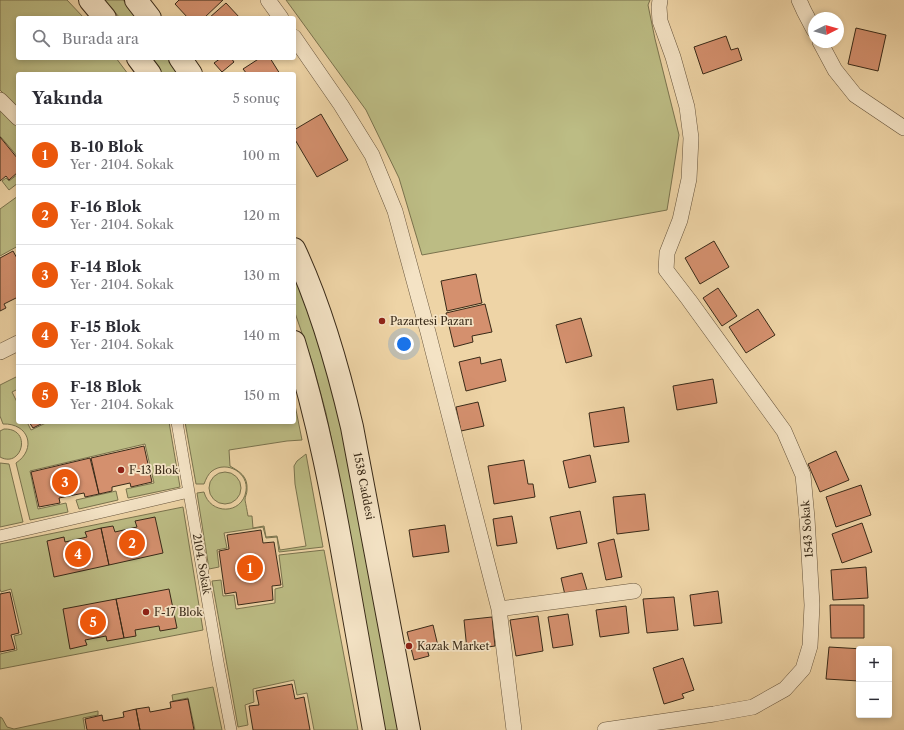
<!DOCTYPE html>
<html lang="tr">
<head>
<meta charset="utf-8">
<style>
	:root { --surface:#fff; --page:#f2f2f3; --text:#2b2b33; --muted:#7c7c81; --line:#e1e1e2; --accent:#ea580c }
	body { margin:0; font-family:"Libre Caslon Text",serif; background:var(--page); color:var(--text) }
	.controls { position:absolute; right:12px; bottom:12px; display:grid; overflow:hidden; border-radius:4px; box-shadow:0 2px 6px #0003 }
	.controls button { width:36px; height:36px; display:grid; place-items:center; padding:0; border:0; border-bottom:1px solid var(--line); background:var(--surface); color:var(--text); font:20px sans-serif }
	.compass { position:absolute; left:808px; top:12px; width:36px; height:36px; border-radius:50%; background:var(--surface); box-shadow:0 2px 6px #0003; rotate:85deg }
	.you { position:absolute; left:404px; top:344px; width:14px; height:14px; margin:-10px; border:3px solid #fff; border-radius:50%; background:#1a73e8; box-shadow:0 0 0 6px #1a73e833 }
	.badge { display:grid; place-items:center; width:26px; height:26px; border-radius:50%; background:var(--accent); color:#fff; font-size:13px; font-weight:700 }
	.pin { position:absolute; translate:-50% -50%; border:2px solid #fff; box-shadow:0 1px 4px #0006 }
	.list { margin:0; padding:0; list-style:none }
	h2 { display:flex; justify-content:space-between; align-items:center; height:52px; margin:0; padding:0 16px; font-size:17px }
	h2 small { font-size:13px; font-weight:400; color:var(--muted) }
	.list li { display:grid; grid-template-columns:26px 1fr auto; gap:12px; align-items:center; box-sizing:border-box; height:60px; padding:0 16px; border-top:1px solid var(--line) }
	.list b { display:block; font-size:15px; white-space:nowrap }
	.list p { margin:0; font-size:13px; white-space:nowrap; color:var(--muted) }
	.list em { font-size:13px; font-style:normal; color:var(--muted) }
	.icon { flex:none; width:22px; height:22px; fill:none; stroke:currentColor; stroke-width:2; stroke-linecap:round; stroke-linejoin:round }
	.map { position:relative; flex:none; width:904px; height:730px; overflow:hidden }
	.search { position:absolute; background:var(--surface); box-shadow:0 2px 6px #0003; left:16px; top:16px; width:280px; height:44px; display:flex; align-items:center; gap:10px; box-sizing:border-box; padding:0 14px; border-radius:4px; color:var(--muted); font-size:15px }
	.panel { position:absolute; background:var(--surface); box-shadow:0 2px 6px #0003; left:16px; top:72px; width:280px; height:352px; border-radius:4px }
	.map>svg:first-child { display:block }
</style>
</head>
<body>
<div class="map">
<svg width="904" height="730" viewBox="0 0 904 730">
	<rect width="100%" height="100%" fill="#eed4a6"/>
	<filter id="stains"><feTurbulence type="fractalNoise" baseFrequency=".005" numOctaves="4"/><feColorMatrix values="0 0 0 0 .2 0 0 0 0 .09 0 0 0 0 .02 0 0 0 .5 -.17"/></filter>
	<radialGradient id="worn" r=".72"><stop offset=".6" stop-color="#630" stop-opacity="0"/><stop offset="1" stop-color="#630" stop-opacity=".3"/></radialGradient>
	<path fill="#bcbc84" stroke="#7a734e" d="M0,0H67L84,18H18V58H116L128,74H18V108L0,90Z
		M104,0H123L139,18H120Z
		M286,0H650L648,5L655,39L679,135L667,210L422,255L399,178L366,110Z
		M151,58H168L180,74H162Z
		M0,109L18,126V157L0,136Z
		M18,174V183L9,190L2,181L6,178L9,181Z
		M18,196V246L0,256V209Z
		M294,275L319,338L340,416L398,730H384L340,481L326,413L313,365L294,310Z
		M18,376V389L12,392L18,404V422H27L31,430L48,422H169L180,487L128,498L126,489L154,483L145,444L30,471L38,509L66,503L68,512L30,520L16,463C37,449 29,423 3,424L0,416V385Z
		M294,400L302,440L287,441L229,450L230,466C240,472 248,476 247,490C247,494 245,496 245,500C246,505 247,510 248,516H252L253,528L264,526L266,537L277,536L280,550L306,546L295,484L294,466L297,461L306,454L323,547L279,552L277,537L266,538L263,527L224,533L227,548L217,550L219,567L209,569L197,493L204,492C210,515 242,515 246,491C249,473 227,460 212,471C208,474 206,479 204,484H196L185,422H294Z
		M4,429C33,428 22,469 0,457V431Z
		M0,463L9,464L23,522L0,527Z
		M209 488a16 16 0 1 1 32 0a16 16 0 1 1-32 0Z
		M116,491L118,500L79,509L76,500Z
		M183,507L203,630L0,669V654L17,650L14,636L22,634L11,589L1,592L0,589V544Z
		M324,550L358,730H314L307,693L297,695L294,680L253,689L254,702L245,705L248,725L238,727L212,581L221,580L223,596L234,595L236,609L275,603V589L283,587L279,555Z
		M213,687L222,730H195L188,698L173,701L172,695Z
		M98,711V715L83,718L85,730H0V717L2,718L7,727L14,729Z"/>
	<path fill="#d4906e" stroke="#392a18" d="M179,0H223L204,18H188L175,4Z
		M226,3L240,18H209Z
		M856,28L886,35L878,71L848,64Z
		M726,36L731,50L738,48L742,60L703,74L694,47Z
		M221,58H231L234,62L222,72L214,63Z
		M260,58H270L280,74H247L243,69Z
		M321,114L348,160L317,177L294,138V130Z
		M0,137L18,159V172L9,180L6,176L0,181Z
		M714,241L729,267L700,284L685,258Z
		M13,251L18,260V297L4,304L6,308L0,311V258Z
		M476,274L482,303L447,311L441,281Z
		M718,288L737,316L722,326L703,298Z
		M485,304L492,332L472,336L473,342L454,347L446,313Z
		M758,309L775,335L746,353L729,327Z
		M581,318L592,356L566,363L556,325Z
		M480,357L481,364L501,359L506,381L466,391L459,362Z
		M713,379L717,403L677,410L673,386Z
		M478,402L484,426L461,431L456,407Z
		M624,407L629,442L594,447L589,413Z
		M29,422H45L33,428Z
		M144,446L152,482L131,487L130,483L112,487V491L99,494L91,458Z
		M836,451L849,480L820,492L808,464Z
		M590,455L596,482L569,488L563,461Z
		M90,458L99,494L85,497L84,493L59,498L60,503L39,507L31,472Z
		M524,460L528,484H533L535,497L494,504L488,466Z
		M861,485L871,515L836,527L826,497Z
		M645,494L649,530L617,534L613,497Z
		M580,511L587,543L557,549L550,517Z
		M512,516L517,543L497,546L493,519Z
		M155,517L163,553L109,565L101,528L113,526L115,532L137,527L135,521Z
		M862,523L872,552L842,563L832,534Z
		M445,525L449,552L413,557L409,530Z
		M101,528L109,565L54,577L47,541L64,537L65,542L87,537L85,532Z
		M261,530L263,543L274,542L281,585L272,586L273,600L238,605L236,592L225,594L219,551L229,549L227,535Z
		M614,539L622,577L606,580L598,543Z
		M866,567L868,598L833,600L831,570Z
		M582,573L587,590L565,595L561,578Z
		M169,589L177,628L160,631L159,626L135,630L136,636L124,638L116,599Z
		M718,591L722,623L694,626L690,595Z
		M10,592L19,633L11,635L15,649L0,652V594Z
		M674,597L678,630L647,633L643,599Z
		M116,599L124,638L107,641L106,636L85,640L87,645L70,649L63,609Z
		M830,605H864V638H831Z
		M626,606L629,633L600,637L596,610Z
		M568,614L573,645L553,648L548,617Z
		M538,616L543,651L516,656L510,620Z
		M492,617L495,646L467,650L464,620Z
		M433,625L438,646L427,649L429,656L414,660L407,632Z
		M829,647L863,649H859V681L826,679Z
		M683,658L694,690L682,694L684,698L664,704L653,668Z
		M292,684L295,699L304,697L310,730H253L249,706L259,705L256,691Z
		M188,699L194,730H140L136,709L149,707L150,712L171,708L170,702Z
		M136,709L140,730H87L85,719L102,715L103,721L124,717L123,712Z"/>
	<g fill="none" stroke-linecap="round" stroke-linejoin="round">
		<g stroke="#66543c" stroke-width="12">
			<path id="pedestrian" d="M177,422L218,662L231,730
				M0,536L189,492"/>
		</g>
		<g stroke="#66543c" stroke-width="16">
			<path id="minor" d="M268,0L281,18
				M799,0L804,11L814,30
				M294,37L341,105L372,155L395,211L428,332L499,609L514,730
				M820,42L835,70L855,95L904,128
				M0,100L18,118
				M0,352L18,343
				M499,609L634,591
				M605,730L714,714L753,707L785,689L803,669L810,646L812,605L807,518L803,475L784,431L689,300L666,270L667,253L680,220L689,179L691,138L687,107L673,57L660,21L659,7L660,0"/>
		</g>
		<g stroke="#392a18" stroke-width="24">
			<path id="secondary" d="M90,0L105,18
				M136,0L150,18
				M138,58L150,74
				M180,58L191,74
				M294,249C321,306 338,367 352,427L409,730
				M294,342C318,419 333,498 347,578C356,629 365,679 374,730"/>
		</g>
		<use href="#pedestrian" stroke="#f4e3c5" stroke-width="11"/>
		<use href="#minor" stroke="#f4e3c5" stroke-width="15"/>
		<use href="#secondary" stroke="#f4e3c5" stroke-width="22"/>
	</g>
	<g fill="#8f2418" stroke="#f4e3c5" stroke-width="1.5">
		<circle cx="382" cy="321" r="4"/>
		<circle cx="121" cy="470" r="4"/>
		<circle cx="146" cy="612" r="4"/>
		<circle cx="409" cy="646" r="4"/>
	</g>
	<g text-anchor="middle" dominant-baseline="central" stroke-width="3.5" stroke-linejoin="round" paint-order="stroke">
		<g font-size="11" fill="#392a18" stroke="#f4e3c5" text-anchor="start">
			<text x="390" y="321">Pazartesi Pazarı</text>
			<text x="129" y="470">F-13 Blok</text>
			<text x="154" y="612">F-17 Blok</text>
			<text x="417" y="646">Kazak Market</text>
		</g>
		<g font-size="11" fill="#392a18" stroke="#f4e3c5">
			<text transform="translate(364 486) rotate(79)">1538 Caddesi</text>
			<text transform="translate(807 529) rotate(-94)">1543 Sokak</text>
			<text transform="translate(202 564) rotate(80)">2104. Sokak</text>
		</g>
	</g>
	<rect width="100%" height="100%" filter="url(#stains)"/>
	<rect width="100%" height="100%" fill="url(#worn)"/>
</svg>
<div class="controls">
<button>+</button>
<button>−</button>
</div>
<svg class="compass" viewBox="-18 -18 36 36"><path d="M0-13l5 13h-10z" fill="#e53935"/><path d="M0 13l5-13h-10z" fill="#7c7c81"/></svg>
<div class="you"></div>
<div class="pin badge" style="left:250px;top:568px">1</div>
<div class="pin badge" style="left:132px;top:543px">2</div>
<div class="pin badge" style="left:65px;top:482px">3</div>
<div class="pin badge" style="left:78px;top:554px">4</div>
<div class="pin badge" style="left:93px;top:622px">5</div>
<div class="search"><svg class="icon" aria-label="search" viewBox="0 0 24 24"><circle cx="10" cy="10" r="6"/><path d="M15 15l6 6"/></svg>Burada ara</div>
<section class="panel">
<h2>Yakında<small>5 sonuç</small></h2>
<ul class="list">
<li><span class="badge">1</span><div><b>B-10 Blok</b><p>Yer · 2104. Sokak</p></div><em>100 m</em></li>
<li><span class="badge">2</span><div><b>F-16 Blok</b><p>Yer · 2104. Sokak</p></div><em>120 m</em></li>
<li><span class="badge">3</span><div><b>F-14 Blok</b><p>Yer · 2104. Sokak</p></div><em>130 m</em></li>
<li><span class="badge">4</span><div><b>F-15 Blok</b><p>Yer · 2104. Sokak</p></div><em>140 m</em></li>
<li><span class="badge">5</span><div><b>F-18 Blok</b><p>Yer · 2104. Sokak</p></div><em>150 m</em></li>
</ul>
</section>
</div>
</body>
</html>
